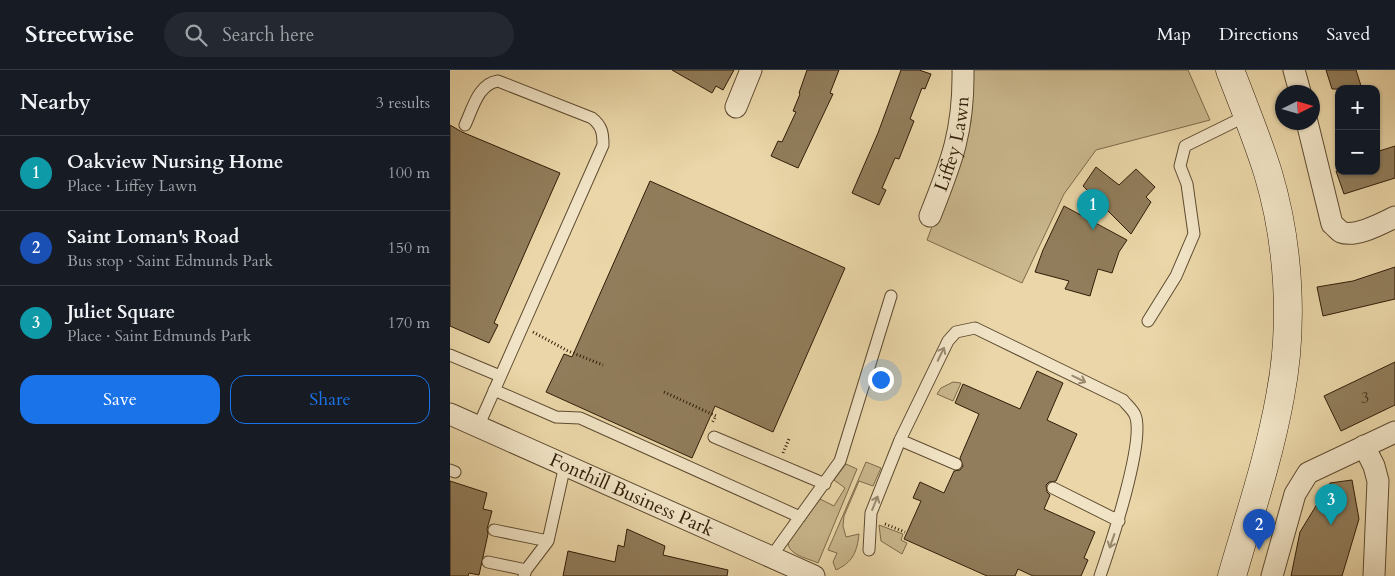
<!DOCTYPE html>
<html lang="en">
<head>
<meta charset="utf-8">
<style>
	:root { --surface:#171b24; --page:#242831; --text:#f1f3f6; --muted:#9ea1a6; --line:#363941; --accent:#1a73e8 }
	body { margin:0; font-family:Cardo,serif; background:var(--page); color:var(--text) }
	.controls { position:absolute; right:15px; top:15px; display:grid; overflow:hidden; border-radius:10px; box-shadow:0 1px 4px #0004 }
	.controls button { width:45px; height:45px; display:grid; place-items:center; padding:0; border:0; border-bottom:1px solid var(--line); background:var(--surface); color:var(--text); font:25px sans-serif }
	.compass { position:absolute; left:825px; top:15px; width:45px; height:45px; border-radius:50%; background:var(--surface); box-shadow:0 1px 4px #0004; rotate:85deg }
	.you { position:absolute; left:430px; top:309px; width:18px; height:18px; margin:-12px; border:4px solid #fff; border-radius:50%; background:#1a73e8; box-shadow:0 0 0 8px #1a73e833 }
	.badge { display:grid; place-items:center; width:32px; height:32px; border-radius:50%; background:var(--accent); color:#fff; font-size:16px; font-weight:700 }
	.pin { position:absolute; translate:-50% -41px; filter:drop-shadow(0 1px 2px #0008) }
	.pin::after { content:''; position:absolute; top:26px; width:18px; height:15px; background:inherit; clip-path:polygon(0 0,100% 0,50% 100%) }
	.list { margin:0; padding:0; list-style:none }
	h2 { display:flex; justify-content:space-between; align-items:center; height:65px; margin:0; padding:0 20px; font-size:21px }
	h2 small { font-size:16px; font-weight:400; color:var(--muted) }
	.list li { display:grid; grid-template-columns:32px 1fr auto; gap:15px; align-items:center; box-sizing:border-box; height:75px; padding:0 20px; border-top:1px solid var(--line) }
	.list b { display:block; font-size:19px; white-space:nowrap }
	.list p { margin:0; font-size:16px; white-space:nowrap; color:var(--muted) }
	.list em { font-size:16px; font-style:normal; color:var(--muted) }
	.actions { display:flex; gap:10px; padding:15px 20px }
	.actions a { flex:1; padding:11px 0; border:1px solid var(--accent); border-radius:15px; text-align:center; font-size:18px; color:var(--accent) }
	.actions .main { background:var(--accent); color:#fff }
	.icon { flex:none; width:28px; height:28px; fill:none; stroke:currentColor; stroke-width:2; stroke-linecap:round; stroke-linejoin:round }
	.map { position:relative; flex:none; width:945px; height:506px; overflow:hidden }
	header { display:flex; align-items:center; gap:30px; box-sizing:border-box; height:70px; padding:0 25px; background:var(--surface); border-bottom:1px solid var(--line) }
	header strong { font-size:24px }
	nav { display:flex; gap:28px; margin-inline-start:auto; font-size:18px }
	.search { width:350px; height:45px; background:var(--page); display:flex; align-items:center; gap:12px; box-sizing:border-box; padding:0 18px; border-radius:28px; color:var(--muted); font-size:19px }
	main { display:flex }
	aside { flex:1; background:var(--surface) }
	.map>svg:first-child { display:block }
</style>
</head>
<body>
<header>
<strong>Streetwise</strong>
<div class="search"><svg class="icon" aria-label="search" viewBox="0 0 24 24"><circle cx="10" cy="10" r="6"/><path d="M15 15l6 6"/></svg>Search here</div>
<nav><a>Map</a><a>Directions</a><a>Saved</a></nav>
</header>
<main>
<aside>
<h2>Nearby<small>3 results</small></h2>
<ul class="list">
<li><span class="badge" style="background:#0f9aa8">1</span><div><b>Oakview Nursing Home</b><p>Place · Liffey Lawn</p></div><em>100 m</em></li>
<li><span class="badge" style="background:#1a4fb4">2</span><div><b>Saint Loman's Road</b><p>Bus stop · Saint Edmunds Park</p></div><em>150 m</em></li>
<li><span class="badge" style="background:#0f9aa8">3</span><div><b>Juliet Square</b><p>Place · Saint Edmunds Park</p></div><em>170 m</em></li>
</ul>
<div class="actions"><a class="main">Save</a><a>Share</a></div>
</aside>
<div class="map">
<svg width="945" height="506" viewBox="0 0 945 506">
	<rect width="100%" height="100%" fill="#ead6a8"/>
	<filter id="stains"><feTurbulence type="fractalNoise" baseFrequency=".004" numOctaves="4"/><feColorMatrix values="0 0 0 0 .2 0 0 0 0 .09 0 0 0 0 .02 0 0 0 .5 -.17"/></filter>
	<radialGradient id="worn" r=".72"><stop offset=".6" stop-color="#630" stop-opacity="0"/><stop offset="1" stop-color="#630" stop-opacity=".3"/></radialGradient>
	<path fill="#cab78d" stroke="#7d6a4a" d="M522,0H738L760,50L646,80L614,124L572,213L477,170L521,52Z
		M503,312L511,313L503,331L487,324L491,318Z
		M416,392L431,398L423,416L409,411L394,446L393,456L396,467L409,464C407,482 403,492 386,500L383,492L387,483L378,480Z
		M396,394L407,399L368,493C357,488 339,485 338,473L370,429L384,436L395,418L384,410Z
		M429,455L453,464L451,470L457,473L452,484L431,471Z"/>
	<path fill="#917d5b" stroke="#301d08" d="M222,0H284L273,20L266,16L262,23Z
		M357,0H389L380,23L383,24L348,98L321,86L328,71L332,72L346,42L343,41L350,24L349,23Z
		M451,0H469L481,4L475,19L472,18L460,49L464,51L449,89L445,88L432,118L436,120L429,135L402,123L428,63Z
		M876,0H906L912,19H882Z
		M0,55L12,62L110,103L44,253L48,255L39,273L0,256Z
		M945,76V108L894,124L886,101H926V82Z
		M646,97L669,115L686,99L705,117L696,127L701,132L681,164L633,116Z
		M200,111L395,198L323,362L265,336L242,388L96,322L114,284L122,287Z
		M614,136L677,170L669,182L662,203L648,199L640,226L615,219L619,211L585,202L593,180Z
		M945,197V229L873,246L867,217L903,211Z
		M945,292V335L891,361L874,326Z
		M587,301L613,313L597,350L627,364L606,411L599,412L596,415L597,422L600,425L594,439L645,462L634,488L638,490L631,506H583L568,499L565,506H537L454,469L471,431L463,428L470,412L494,423L504,401L510,400L513,396L510,388L529,344L505,333L513,314L570,339Z
		M902,410L909,449L892,506H841L850,462L880,413Z
		M0,411L37,423L33,439L42,441L37,459L38,464L29,505L19,503L18,506H0Z
		M177,459L215,476L213,485L278,500L277,506H113L118,481L165,492L168,475L174,477Z"/>
	<g fill="none" stroke-linecap="round" stroke-linejoin="round">
		<g stroke="#5e4b30" stroke-width="13">
			<path id="lane" d="M15,55C23,38 28,14 48,11L142,48C152,56 153,63 153,75L28,357
				M698,251L726,206L744,164L737,114L730,96L735,76L798,45
				M0,285L50,306
				M44,320L106,347L130,348L350,447
				M264,367L375,414
				M450,370L506,394
				M0,400L5,402
				M603,418L669,451
				M44,460L98,471
				M419,480L421,443L450,370L498,271L506,262L525,258L673,330C677,335 683,340 685,345C696,370 660,477 650,506
				M321,487L390,391L441,226
				M38,492L76,500
				M74,506L76,500L98,471L115,395"/>
		</g>
		<g stroke="#5e4b30" stroke-width="23">
			<g id="street">
				<path d="M844,0L850,22"/>
				<path d="M286,37L301,0"/>
				<path d="M857,52L882,154C885,156 888,160 891,162C906,168 932,153 945,147"/>
				<path id="s1" d="M480,146C502,91 514,60 513,0"/>
				<path id="s2" d="M0,344L364,506"/>
				<path d="M914,376L924,396L928,411L924,506"/>
				<path d="M822,506L845,424L858,403L945,362"/>
			</g>
		</g>
		<g stroke="#301d08" stroke-width="29">
			<path id="secondary" d="M780,0C793,34 807,68 818,103C839,173 844,255 830,327C819,388 799,447 782,506"/>
		</g>
		<path stroke="#301d08" stroke-width="3" stroke-dasharray="1 2.5" stroke-linecap="butt" d="M83,262L118,281L153,295
			M214,322L266,346L262,353
			M333,383L339,369
			M435,454L455,462"/>
		<use href="#lane" stroke="#f1e4c6" stroke-width="11"/>
		<use href="#street" stroke="#f1e4c6" stroke-width="21"/>
		<use href="#secondary" stroke="#f1e4c6" stroke-width="28"/>
	</g>
	<defs><path id="oneway-shaft" d="M-6 0H5M1.5-3L5.5 0L1.5 3" fill="none" stroke-width="1.6" stroke-linecap="round" stroke-linejoin="round" transform="scale(1.25)"/></defs>
	<g stroke="#9a8a70">
		<use href="#oneway-shaft" transform="translate(491 284) rotate(-64)"/>
		<use href="#oneway-shaft" transform="translate(629 309) rotate(26)"/>
		<use href="#oneway-shaft" transform="translate(425 433) rotate(-68)"/>
		<use href="#oneway-shaft" transform="translate(662 471) rotate(109)"/>
	</g>
	<g text-anchor="middle" dominant-baseline="central" stroke-width="4" stroke-linejoin="round" paint-order="stroke">
		<g font-size="16" fill="#48351d">
			<text x="915" y="328">3</text>
		</g>
		<g font-size="19" fill="#301d08" stroke="#f1e4c6">
			<text stroke="none"><textPath href="#s1" startOffset="76">Liffey Lawn</textPath></text>
			<text stroke="none"><textPath href="#s2" startOffset="199">Fonthill Business Park</textPath></text>
		</g>
	</g>
	<rect width="100%" height="100%" filter="url(#stains)"/>
	<rect width="100%" height="100%" fill="url(#worn)"/>
</svg>
<div class="controls">
<button>+</button>
<button>−</button>
</div>
<svg class="compass" viewBox="-18 -18 36 36"><path d="M0-13l5 13h-10z" fill="#e53935"/><path d="M0 13l5-13h-10z" fill="#9ea1a6"/></svg>
<div class="you"></div>
<div class="pin badge" style="left:643px;top:160px;background:#0f9aa8">1</div>
<div class="pin badge" style="left:809px;top:480px;background:#1a4fb4">2</div>
<div class="pin badge" style="left:881px;top:455px;background:#0f9aa8">3</div>
</div>
</main>
</body>
</html>
